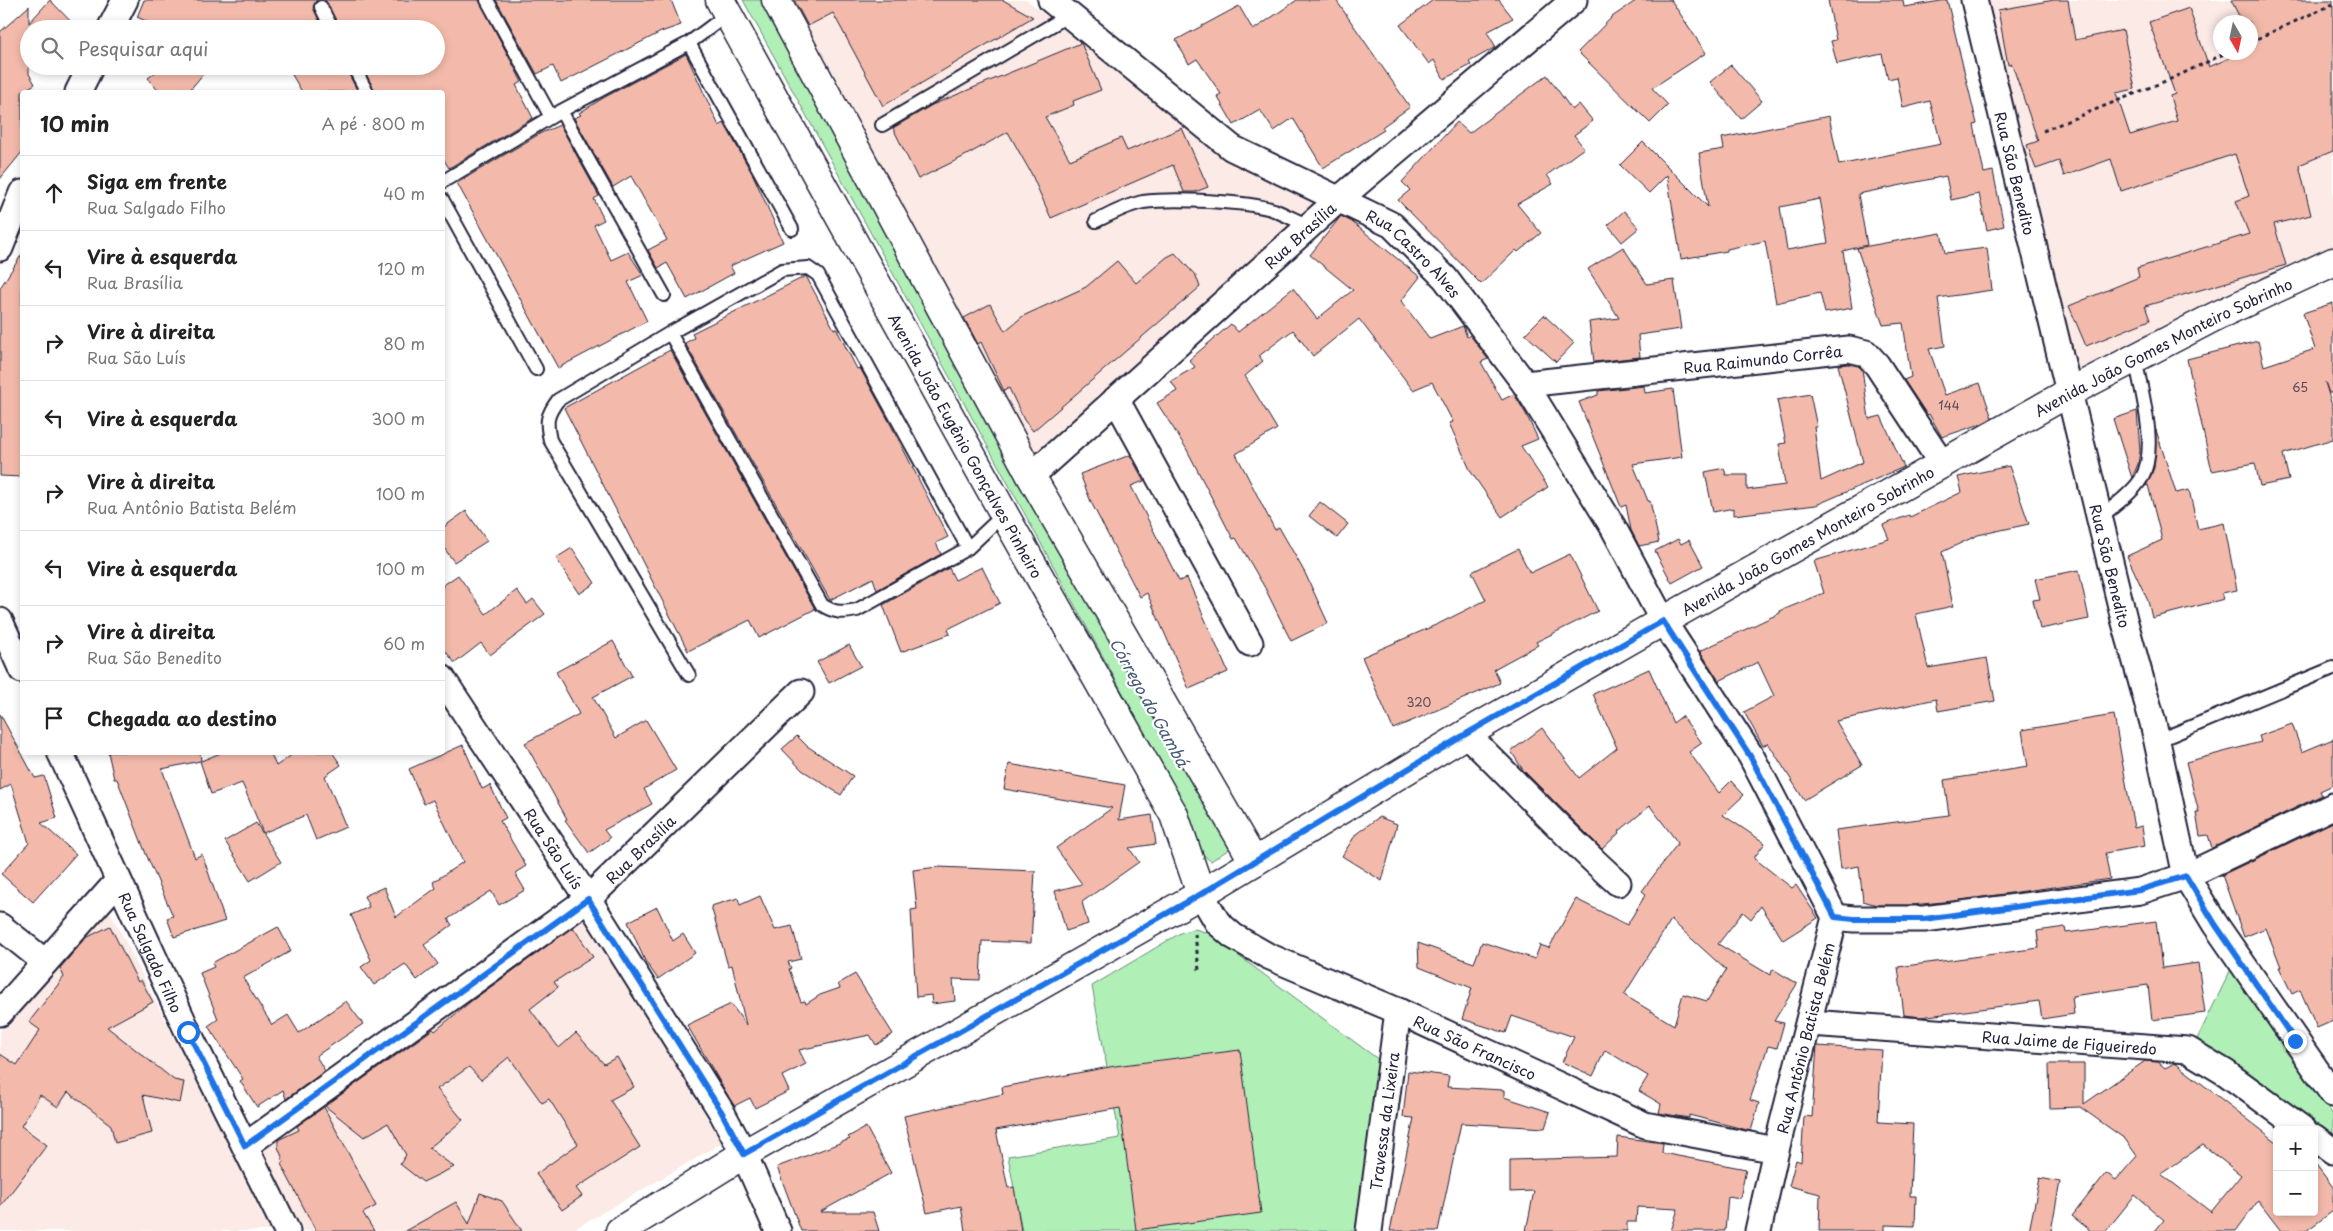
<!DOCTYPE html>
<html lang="pt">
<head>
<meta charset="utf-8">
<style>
	:root { --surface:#fff; --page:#f2f2f2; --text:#222; --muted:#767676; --line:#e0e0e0 }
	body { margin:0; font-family:"Playpen Sans",sans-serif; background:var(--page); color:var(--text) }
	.controls { position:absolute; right:15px; bottom:15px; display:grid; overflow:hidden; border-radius:5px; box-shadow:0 2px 8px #0003 }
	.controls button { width:45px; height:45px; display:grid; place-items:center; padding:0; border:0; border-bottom:1px solid var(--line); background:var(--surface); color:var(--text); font:25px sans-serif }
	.compass { position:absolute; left:2213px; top:15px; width:45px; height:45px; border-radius:50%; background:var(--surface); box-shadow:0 2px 8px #0003; rotate:171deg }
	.stop { position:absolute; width:15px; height:15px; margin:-11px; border:4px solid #1a73e8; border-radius:50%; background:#fff }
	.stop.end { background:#1a73e8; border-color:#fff; box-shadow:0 1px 5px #0008 }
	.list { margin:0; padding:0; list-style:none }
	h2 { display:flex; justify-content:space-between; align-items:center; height:65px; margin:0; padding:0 20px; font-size:21px }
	h2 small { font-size:16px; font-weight:400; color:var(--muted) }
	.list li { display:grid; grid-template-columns:32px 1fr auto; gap:15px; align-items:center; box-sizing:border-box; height:75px; padding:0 20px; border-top:1px solid var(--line) }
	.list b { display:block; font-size:19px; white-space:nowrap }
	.list p { margin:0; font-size:16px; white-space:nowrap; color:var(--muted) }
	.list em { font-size:16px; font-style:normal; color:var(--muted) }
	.icon { flex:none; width:28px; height:28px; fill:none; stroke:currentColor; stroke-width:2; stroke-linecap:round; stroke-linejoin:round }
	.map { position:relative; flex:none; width:2333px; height:1231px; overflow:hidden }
	.search { position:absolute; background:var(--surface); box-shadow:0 2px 8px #0003; left:20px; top:20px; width:425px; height:55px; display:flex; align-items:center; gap:12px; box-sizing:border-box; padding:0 18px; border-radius:28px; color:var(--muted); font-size:19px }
	.panel { position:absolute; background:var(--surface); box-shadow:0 2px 8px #0003; left:20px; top:90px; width:425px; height:665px; border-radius:5px }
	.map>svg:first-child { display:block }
</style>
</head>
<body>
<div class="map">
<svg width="2333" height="1231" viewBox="0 0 2333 1231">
	<rect width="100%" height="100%" fill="#fff"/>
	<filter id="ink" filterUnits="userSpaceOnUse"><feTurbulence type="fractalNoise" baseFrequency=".02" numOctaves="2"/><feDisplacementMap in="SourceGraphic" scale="10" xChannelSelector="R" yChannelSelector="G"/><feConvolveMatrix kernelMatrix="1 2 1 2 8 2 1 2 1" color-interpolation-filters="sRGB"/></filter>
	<g filter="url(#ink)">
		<path fill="#fbeae6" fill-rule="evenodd" d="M784,0H1027L1215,152L1315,203L1034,458Z
			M1983,0H2333V256L2079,374ZM2220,22H2250V52H2220Z
			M109,909L272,1231H0V1031Z
			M583,910L722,1143L571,1231H304L258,1146Z"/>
		<path fill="#b0f0b7" stroke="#698979" d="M743,0H767L1237,844L1211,861C1197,855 1189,814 1181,799Z
			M1195,929L1208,933L1379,1060L1360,1231H1022L1008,1156L1120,1138L1092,986L1182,932Z
			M2232,967L2333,1115V1138L2197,1039Z"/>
		<path fill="#f3baab" stroke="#22223b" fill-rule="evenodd" d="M50,0L78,29H29V74L35,84L22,92V152L0,179V32L29,6V23Z
			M144,0H317L313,7L323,29H142L148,22L137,17Z
			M325,0H479L522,82L516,85L533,118L449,168L442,157V92H375L362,66H436V29H340Z
			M496,0H671L681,25L661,32L561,83L553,66L537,74Z
			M794,0H1003L1033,17L883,106L833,13L808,26Z
			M1297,0H1336L1410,107L1382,127L1384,130L1323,168L1293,118L1274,131L1260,110L1234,125L1217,96L1221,94L1197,59L1189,64L1176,40L1239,6L1253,30Z
			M1433,0H1499L1513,18L1487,32L1496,47L1469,62L1471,65L1444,79L1434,60L1429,64L1400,25Z
			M1637,0H1671L1706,53L1652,88L1668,105L1650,123L1578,52L1612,17Z
			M1828,0H1903L1904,7L1947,0L1977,124L1974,125L1984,173L1993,171L2004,226L1987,230L1979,194L1951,200L1946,176L1858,194L1867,245L1843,251L1852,308L1825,313L1820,293L1776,303L1765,241L1727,249V251L1681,259L1667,175L1649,193L1620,165L1643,142L1708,207L1699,153L1724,149L1722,138L1829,116L1839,165L1941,144L1930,101L1903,108L1897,77L1888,79L1882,54L1837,64L1831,41L1836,40ZM1820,199L1828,243L1787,250L1780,207Z
			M2054,0H2068L2075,40L2123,30L2135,89L2116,93L2130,135L2177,121L2170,96L2175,94L2149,22L2189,8L2209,67L2243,52H2250V49L2254,48L2250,41V22H2242L2231,0H2333V151L2299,165L2311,215L2274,224L2286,265L2145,306L2150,320L2086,346L2069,306L2139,277L2137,268L2249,234L2236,201L2249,196L2235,154L2121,191L2111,159L2064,176L2059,161L2036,169L2027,145L2038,141L2012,64L2008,65L1998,10Z
			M1081,43L1101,90L1073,101L1074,105L1045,117L1070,160L1121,138L1127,151L1182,128L1208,187L1195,192H1184L1173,165L1051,218L1031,173L1008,132L961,158L918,179L893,128L932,105Z
			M686,54L719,126L724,123L754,177L783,242L730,266L734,273L687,299L667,263L658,268L648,250L667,240L631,176L613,187L574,118L581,115L579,113L605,97Z
			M1731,65L1762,101L1741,119L1710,82Z
			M164,66H210L188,92H159L148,78Z
			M287,66H345L358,92H302Z
			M1547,75L1572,110L1579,104L1593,121L1574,135L1584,148L1547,175L1553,184L1517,204L1541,233L1518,252L1516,250L1481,284L1398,200L1410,190L1402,182L1457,122L1469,133Z
			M560,125L599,196L594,199L604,220L594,225L611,260L628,252L643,275L628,282L647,321L558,368L457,183L541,133Z
			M1624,211L1639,228L1622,242L1608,225Z
			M1341,216L1352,222L1420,277L1401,301L1430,339L1463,326L1467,337L1470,335L1488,359L1481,362L1502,400L1514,394L1526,414L1538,439L1521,446L1548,487L1502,517L1471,472L1449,423L1453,422L1432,382L1413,390L1359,319L1313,356L1293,330L1259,356L1263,361L1245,376L1277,429L1236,454L1275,530L1279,527L1305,573L1328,623L1291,641L1265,588L1236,538L1233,539L1186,448L1157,403L1177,391L1171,381L1195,367L1189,360L1231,324L1238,332L1293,288L1317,319L1353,290L1310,255Z
			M1941,233L1945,253L1987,248L1992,290L1938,298L1945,346L1929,349L1945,395L1980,383L1992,418L1981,424L1942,437L1929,414L1927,415L1904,380L1911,377L1903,323L1883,325L1857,248Z
			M1623,247L1647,284L1674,280L1681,329L1638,335L1640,357L1594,362L1589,322L1619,318L1588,269Z
			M1175,253L1196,276L1200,287L1033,431L1024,420L1009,388L1004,391L981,342L978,344L964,318L990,304L1005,331L1023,316L1086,287L1117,261L1136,283L1167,257Z
			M22,254V477L0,476V288Z
			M806,276L834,329L836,328L857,369L860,368L891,425L948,537L936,543L941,554L877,590L873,578L830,600L685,343L694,338L692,333Z
			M2333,303V393H2329L2325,382L2333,409V439L2283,454L2289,480L2260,486L2255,463L2212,471L2187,359L2258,341L2264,366L2315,349L2303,313Z
			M1544,315L1574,343L1556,362L1525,334Z
			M670,350L815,609L759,638L750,620L688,651L564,408Z
			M1848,364L1858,366L1862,369L1869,419L1881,416L1904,467L1816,505L1734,515V508L1713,512L1705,472L1724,468L1726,475H1747V490L1785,485L1779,444L1786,443L1777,400L1810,394L1817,427H1814L1821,481L1863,462L1838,365Z
			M1644,386L1645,393L1673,389L1682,457L1633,464L1648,501H1650L1659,542L1639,546L1631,530L1626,505L1621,507L1579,402L1598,395V391Z
			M2137,411L2140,451L2138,464L2132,478L2113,419Z
			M2156,430L2176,493L2189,490L2198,529L2224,523L2237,590L2222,593L2224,599L2152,618L2148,601L2127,556L2162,540L2148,485L2146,486L2154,468Z
			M1130,455L1144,481L1131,486L1179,581L1187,578L1228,672L1189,689L1147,593L1140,597L1091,502L1080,474Z
			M2009,466L2029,524L1978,535L1942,552L1953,606L1916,614L1928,668L1987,658L1995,701L1938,711L1936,699L1836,721L1862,765L1804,800L1768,743L1763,746L1744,712L1774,696L1758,662L1719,681L1700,651L1780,613V611L1824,593L1814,561L1889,539L1883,525L1909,515L1910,517L1962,492L1958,477Z
			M1320,502L1348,524L1337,538L1309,516Z
			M466,511L487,541L454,562L442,545V528Z
			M1678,539L1681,544L1689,540L1703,566L1672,583L1655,551Z
			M572,548L595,583L579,594L556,558Z
			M1518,549L1530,573L1570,554L1598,611L1536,642L1538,645L1494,669L1500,683L1393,729L1362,657L1438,624L1486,600L1472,572Z
			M982,567L1000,603L948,629L950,634L901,652L883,605L949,568L955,580Z
			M2079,570L2089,619L2040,629L2033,600L2040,599L2035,579Z
			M458,575L486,614L517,590L527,604L533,599L545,614L490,655L481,643L455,663L442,647V586Z
			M613,641L632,676L593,697L616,738L646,720L676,770L644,789L652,804L604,830L610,838L589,853L565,820L567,819L525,743L579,714L556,672Z
			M849,645L861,666L829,683L817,662Z
			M1649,669L1673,723L1682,716L1702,743L1689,752L1719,793L1731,781L1744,795L1723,815L1765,843L1754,858L1792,888L1796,885L1818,918L1783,940L1761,906L1751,919L1743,912L1718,944L1770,975L1773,969L1797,984L1774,1021L1784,1023L1777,1048L1768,1046L1750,1100L1759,1103L1751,1131L1689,1115V1118L1659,1113L1661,1104L1639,1091L1648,1076L1605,1050L1593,1076L1562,1062L1574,1037L1512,1016L1506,1033L1462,1019L1472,988L1419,967L1418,943L1474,963L1482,942L1535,959L1540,945L1549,948L1576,899L1627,925L1646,894L1642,891L1678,843L1650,806L1618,832L1619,833L1602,849L1523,770L1511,751L1542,728L1579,778L1617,748L1593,694ZM1671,920L1726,970L1707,1001L1683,994L1674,1025L1624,995Z
			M0,714L35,778L44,776L57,818L41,823L76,854L33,902L1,874L29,843L11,784L0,790Z
			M2114,715L2134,828L2142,826L2145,846L2105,853L2110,879L1954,901L1912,905H1877L1863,901L1859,866L1841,869L1836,830L1949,815L1944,780L2028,767L2022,730Z
			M2292,724L2302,752L2333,739V785L2320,791L2322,795L2212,848L2208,835L2200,836L2196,813H2199L2186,762L2261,742L2259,736Z
			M797,736L807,746L853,776L841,795L802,770L782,749Z
			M463,745L482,789L490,785L506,818L500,821L526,866L515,873L525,890L499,905L491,891L448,919L452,925L424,945L438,964L417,980L405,964L374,985L361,967L371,960L351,915L369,907L364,896L384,887L396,917L436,888L433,882L463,862L433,800L424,804L409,769Z
			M108,752H200L201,761L223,752H270L276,766L296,752H332L341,765L325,776L346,827L316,840L306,815L263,833L242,783L211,794L200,761L162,769L195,858L202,854L225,921L174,937L167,918L173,916L146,854L117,779H114Z
			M1009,764L1125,785L1119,820L1152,815L1156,844L1129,848L1139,862L1082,902L1088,924L1066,931L1055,891L1082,884L1056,848L1112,808L1004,789Z
			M1379,817L1397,824L1382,881L1342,856L1356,834Z
			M2333,822V1021L2317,1028L2300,990L2292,994L2279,967H2281L2266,928L2244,937L2222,875Z
			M256,823L281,862L250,881L225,841Z
			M938,867L1035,871L1031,943L982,941L980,980L953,979L955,1001L932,1004L931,995L916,997L911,910L917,909L913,870Z
			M760,896L775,930L792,926L801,959L788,962L791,968L789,969L801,1002L805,1001L806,1004L820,995L840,988L838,984L855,974L893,1034L876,1045L870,1035L799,1050L806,1064L782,1076L789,1091L755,1108L750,1098L734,1106L687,1025L731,1004L746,1025L732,965L728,966L711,906L738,898L740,905Z
			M657,907L673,941L683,934L695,953L658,979L645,961L628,922Z
			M2156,921L2162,968L2198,963L2205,1013L2152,1020L2148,985L2072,996L2074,1014L2042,1019L2039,1001L1921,1017L1904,1015L1898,967L2039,948L2037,931L2065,927L2066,933Z
			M110,926L138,982L141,980L153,1002L107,1027L174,1080L184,1082L180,1103L143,1095L152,1133L115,1143L111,1125L68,1092L58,1107L40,1095L21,1126L47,1145L0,1207V1054L17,1065L40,1030L29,1022L64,977L60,968L86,938Z
			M278,927L291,951L243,978L272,1025L288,1015L299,1033L346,1001L363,1024L316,1056L325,1071L286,1099L283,1090L257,1107L240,1081L243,1079L208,1026L218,1019L200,973L214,967L212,963Z
			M573,927L593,957L554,982L558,987L530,1009L559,1048L576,1033L604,1064L617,1057L634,1087L610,1100L640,1147L576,1188L582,1196L562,1210L536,1174L578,1144L549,1099L542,1103L509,1057L481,1080L469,1067L437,1089L463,1120L429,1148L454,1167L423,1182L400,1164L406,1155L388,1123L364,1137L325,1106L433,1029L435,1031L470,1002Z
			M1817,1046L1882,1050L1878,1122L1913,1124L1910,1196H1916L1915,1226L1885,1225V1231H1819L1820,1194L1789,1186L1796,1160L1801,1162L1804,1116L1812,1117Z
			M1240,1050L1261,1213L1136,1230L1120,1108L996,1130L1008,1188L1014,1187L1021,1231H965L961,1206L927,1213L904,1116L1003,1094L1002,1087L1115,1066Z
			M2145,1061L2158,1062L2165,1068L2175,1063L2277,1142V1212H2314V1162L2333,1187V1211L2306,1231H2281L2258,1201L2236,1231H2155L2164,1220L2135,1195L2106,1231H2091L2072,1216L2106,1173L2116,1180L2137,1156L2125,1139L2080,1107L2050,1108L2049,1064H2084V1104ZM2203,1145L2241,1175L2211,1212L2161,1174Z
			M1408,1071L1449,1076L1447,1087L1504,1090V1097L1550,1112L1545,1128L1461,1123L1438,1231H1390L1414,1118L1403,1117Z
			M324,1107L376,1206L363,1213L374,1231H316L281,1164L284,1162L278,1147V1140L299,1130L297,1126Z
			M866,1127L891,1173L820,1212H873L879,1231H801L777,1167L850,1139L848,1137Z
			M1618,1137L1663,1143L1662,1153L1746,1169L1740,1198L1728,1196L1725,1231H1671L1678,1209L1637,1207L1636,1222H1627V1231H1526L1534,1191L1510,1192V1160L1617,1157Z
			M2040,1178L2060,1182L2051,1231H2029Z
			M480,1193L502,1201L522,1231H405L456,1202L469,1224Z"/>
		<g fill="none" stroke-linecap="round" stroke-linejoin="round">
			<g stroke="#22223b" stroke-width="16">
				<path id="lane" d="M487,0L551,117
					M321,7L332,29
					M689,43L728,14
					M353,66L367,92
					M561,111L664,295
					M882,125L1069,15
					M442,182L561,111L689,43L792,229
					M442,199L536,369
					M1096,221C1111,214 1127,205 1143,202C1171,198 1247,201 1274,210C1286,215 1297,221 1309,226
					M670,333L822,605C835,613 842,613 857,610L968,548L1004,514
					M2100,518C2113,506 2132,494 2141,479C2159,449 2141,390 2135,358
					M689,675L550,440C546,422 546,416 558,400L670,333L782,270L808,268L818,275L968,548
					M2157,741L2333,668"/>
			</g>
			<g stroke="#22223b" stroke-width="29">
				<g id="street">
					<path id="s1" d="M1051,0L1232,148L1392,225L1445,278L1525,384L1613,527L1663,621L1751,756L1835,917L1776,1150L1758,1231"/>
					<path id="s2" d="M1974,0L2124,619L2153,723L2186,876L2215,924L2333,1094"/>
					<path d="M110,29L125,0"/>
					<path d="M78,92L91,66"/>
					<path d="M0,248L22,193"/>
					<path id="s3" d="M1525,384L1849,349L1866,353L1877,365L1942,464"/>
					<path d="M1116,399L1250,643"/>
					<path id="s4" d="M1031,476L1338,200L1574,0"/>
					<path d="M0,621L22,670"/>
					<path id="s5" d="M442,678L588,899L721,1111L744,1154L778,1231"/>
					<path d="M1466,734C1517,783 1565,836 1618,883"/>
					<path id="s6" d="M60,752L188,1032L287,1231"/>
					<path id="s7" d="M1201,894L1218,923L1233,936L1268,956L1398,1011L1645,1125L1776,1150"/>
					<path d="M1835,917L1854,919H1924L2140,891L2186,876L2333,806"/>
					<path d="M0,926L45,962"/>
					<path d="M0,1013L118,881"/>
					<path id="s8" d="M1810,1023L2188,1050L2226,1073L2304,1130"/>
					<path d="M2314,1137L2333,1151"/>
					<path id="s9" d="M245,1146L588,899L801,692"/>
					<path id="s10" d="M1369,1231L1398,1011"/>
				</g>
			</g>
			<g stroke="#22223b" stroke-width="31">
				<g id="secondary">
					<path id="s11" d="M720,0L1004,514L1174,815L1201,894"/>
					<path d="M776,0L1031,476L1254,862"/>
					<path id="s12" d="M620,1231L744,1154L1201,894L1466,734L1663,621L2068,393L2216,316L2333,262"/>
				</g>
			</g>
			<path stroke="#22223b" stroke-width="3" stroke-dasharray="4 4" stroke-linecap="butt" d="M2250,42L2333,4
				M2043,131L2173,78L2228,52
				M1195,934L1199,970"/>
			<use href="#lane" stroke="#fff" stroke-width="12"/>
			<use href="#street" stroke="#fff" stroke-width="25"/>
			<use href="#secondary" stroke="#fff" stroke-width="28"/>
		</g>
	</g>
	<g fill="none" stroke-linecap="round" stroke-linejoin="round" filter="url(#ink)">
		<path stroke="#1a73e8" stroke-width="6" d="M188,1032L245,1146L588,899L721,1111L744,1154L1201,894L1466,734L1663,621L1750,756L1835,917L1854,919H1924L2140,890L2186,876L2215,924L2295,1041"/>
	</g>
	<g text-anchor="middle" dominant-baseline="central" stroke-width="4.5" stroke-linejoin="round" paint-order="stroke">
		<g font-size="12" fill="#564857">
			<text x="2300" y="387">65</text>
			<text x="1949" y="405">144</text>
			<text x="1419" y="702">320</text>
		</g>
		<g font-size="15" fill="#22223b" stroke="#fff">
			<text stroke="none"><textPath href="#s2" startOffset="178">Rua São Benedito</textPath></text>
			<text stroke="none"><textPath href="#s4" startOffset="361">Rua Brasília</textPath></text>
			<text stroke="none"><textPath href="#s1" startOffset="446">Rua Castro Alves</textPath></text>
			<text stroke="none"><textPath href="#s12" startOffset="1779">Avenida João Gomes Monteiro Sobrinho</textPath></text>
			<text stroke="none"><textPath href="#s3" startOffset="239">Rua Raimundo Corrêa</textPath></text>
			<text stroke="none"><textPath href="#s11" startOffset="509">Avenida João Eugênio Gonçalves Pinheiro</textPath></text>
			<text stroke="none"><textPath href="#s12" startOffset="1374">Avenida João Gomes Monteiro Sobrinho</textPath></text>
			<text stroke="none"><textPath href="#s2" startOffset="582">Rua São Benedito</textPath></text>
			<text stroke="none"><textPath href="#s5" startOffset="204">Rua São Luís</textPath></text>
			<text stroke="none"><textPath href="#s9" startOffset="495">Rua Brasília</textPath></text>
			<text stroke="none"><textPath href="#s6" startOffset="220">Rua Salgado Filho</textPath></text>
			<text transform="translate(1805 1038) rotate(-76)">Rua Antônio Batista Belém</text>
			<text stroke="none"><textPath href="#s8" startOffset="260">Rua Jaime de Figueiredo</textPath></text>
			<text stroke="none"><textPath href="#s7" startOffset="320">Rua São Francisco</textPath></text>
			<text stroke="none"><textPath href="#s10" startOffset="111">Travessa da Lixeira</textPath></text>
		</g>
		<g font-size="16" font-style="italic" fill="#465a77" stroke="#fff">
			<text transform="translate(1150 702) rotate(61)">Córrego do Gambá</text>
		</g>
	</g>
</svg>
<div class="controls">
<button>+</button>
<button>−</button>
</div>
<svg class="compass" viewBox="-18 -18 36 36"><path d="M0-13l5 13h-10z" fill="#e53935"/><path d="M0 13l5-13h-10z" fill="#767676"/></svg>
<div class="stop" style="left:188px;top:1032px"></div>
<div class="stop end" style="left:2295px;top:1041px"></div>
<div class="search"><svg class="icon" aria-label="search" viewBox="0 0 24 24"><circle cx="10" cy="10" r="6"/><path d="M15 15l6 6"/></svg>Pesquisar aqui</div>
<section class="panel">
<h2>10 min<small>A pé · 800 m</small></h2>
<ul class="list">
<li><svg class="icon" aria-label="ahead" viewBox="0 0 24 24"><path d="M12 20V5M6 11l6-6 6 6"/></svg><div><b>Siga em frente</b><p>Rua Salgado Filho</p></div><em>40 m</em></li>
<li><svg class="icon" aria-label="left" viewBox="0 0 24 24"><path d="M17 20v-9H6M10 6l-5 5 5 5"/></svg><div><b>Vire à esquerda</b><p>Rua Brasília</p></div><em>120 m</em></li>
<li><svg class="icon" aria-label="right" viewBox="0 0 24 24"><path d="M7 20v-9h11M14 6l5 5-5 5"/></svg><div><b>Vire à direita</b><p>Rua São Luís</p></div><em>80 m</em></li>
<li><svg class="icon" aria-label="left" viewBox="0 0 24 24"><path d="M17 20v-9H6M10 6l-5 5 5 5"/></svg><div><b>Vire à esquerda</b></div><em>300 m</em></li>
<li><svg class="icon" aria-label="right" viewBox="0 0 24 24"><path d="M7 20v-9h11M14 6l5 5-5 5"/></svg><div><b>Vire à direita</b><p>Rua Antônio Batista Belém</p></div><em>100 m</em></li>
<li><svg class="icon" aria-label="left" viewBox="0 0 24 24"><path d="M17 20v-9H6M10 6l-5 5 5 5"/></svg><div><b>Vire à esquerda</b></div><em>100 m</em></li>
<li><svg class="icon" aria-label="right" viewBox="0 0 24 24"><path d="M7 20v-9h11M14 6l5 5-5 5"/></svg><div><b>Vire à direita</b><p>Rua São Benedito</p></div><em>60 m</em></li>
<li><svg class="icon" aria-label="arrive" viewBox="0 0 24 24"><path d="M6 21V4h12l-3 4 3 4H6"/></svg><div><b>Chegada ao destino</b></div></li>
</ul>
</section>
</div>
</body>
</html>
